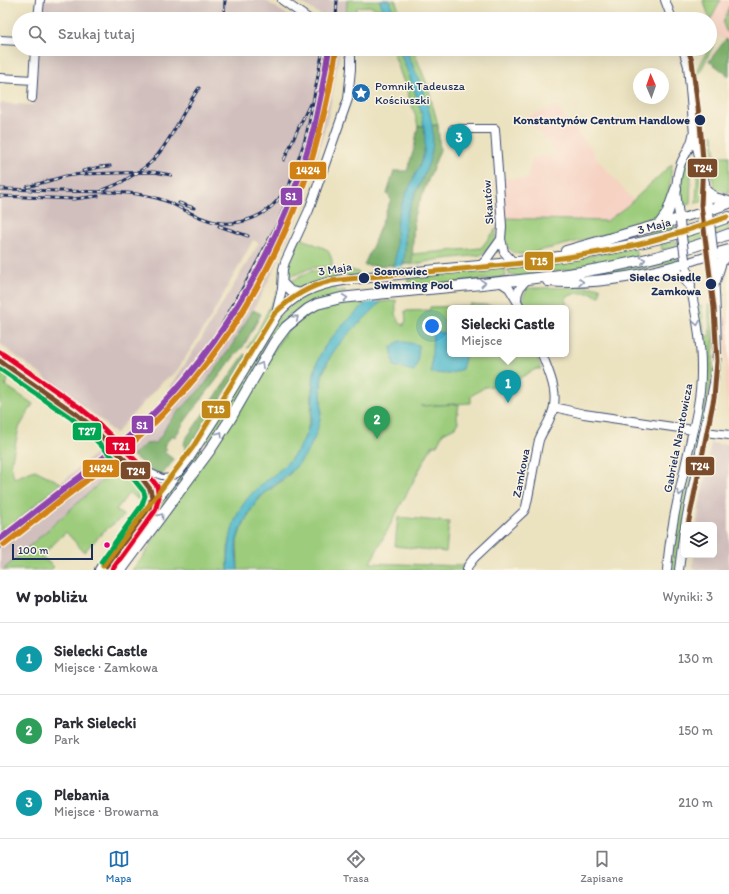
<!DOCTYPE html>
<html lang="pl">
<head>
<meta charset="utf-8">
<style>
	:root { --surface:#fff; --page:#f2f2f3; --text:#2b2b33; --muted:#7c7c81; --line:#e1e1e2; --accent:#1f6fb2 }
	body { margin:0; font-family:Itim,sans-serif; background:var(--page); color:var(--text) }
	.controls { position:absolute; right:12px; bottom:12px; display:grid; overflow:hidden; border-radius:6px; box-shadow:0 4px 16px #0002 }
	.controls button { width:36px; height:36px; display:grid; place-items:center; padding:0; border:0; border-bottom:1px solid var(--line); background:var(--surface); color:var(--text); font:20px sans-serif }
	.compass { position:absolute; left:633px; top:68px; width:36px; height:36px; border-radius:50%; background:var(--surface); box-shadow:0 4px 16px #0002; rotate:358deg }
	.scale { position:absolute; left:12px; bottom:10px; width:81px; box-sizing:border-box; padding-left:4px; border:2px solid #1b2f5e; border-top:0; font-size:11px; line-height:14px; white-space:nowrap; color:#1b2f5e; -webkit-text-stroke:3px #fcf5e5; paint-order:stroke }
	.you { position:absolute; left:432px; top:326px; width:14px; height:14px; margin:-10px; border:3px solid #fff; border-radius:50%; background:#1a73e8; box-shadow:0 0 0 6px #1a73e833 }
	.badge { display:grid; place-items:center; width:26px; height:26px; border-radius:50%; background:var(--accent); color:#fff; font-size:13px; font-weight:700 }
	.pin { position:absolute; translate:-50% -33px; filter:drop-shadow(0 1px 2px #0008) }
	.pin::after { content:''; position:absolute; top:21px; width:14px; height:12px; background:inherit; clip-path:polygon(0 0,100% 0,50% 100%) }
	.popup { position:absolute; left:447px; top:305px; width:122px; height:52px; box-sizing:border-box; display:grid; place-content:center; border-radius:6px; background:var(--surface); filter:drop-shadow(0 1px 3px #0005); font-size:13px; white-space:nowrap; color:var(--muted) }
	.popup b { font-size:15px; color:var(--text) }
	.popup::after { content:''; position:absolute; left:50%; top:100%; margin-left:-8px; border:8px solid transparent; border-top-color:var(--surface) }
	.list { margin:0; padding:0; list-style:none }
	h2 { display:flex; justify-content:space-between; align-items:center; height:52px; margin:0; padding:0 16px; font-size:17px }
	h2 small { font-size:13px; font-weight:400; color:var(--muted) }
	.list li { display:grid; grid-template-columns:26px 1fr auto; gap:12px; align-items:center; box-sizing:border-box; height:72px; padding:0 16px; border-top:1px solid var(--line) }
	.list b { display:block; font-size:15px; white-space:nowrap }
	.list p { margin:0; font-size:13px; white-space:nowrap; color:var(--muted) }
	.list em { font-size:13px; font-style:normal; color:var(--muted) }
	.icon { flex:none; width:22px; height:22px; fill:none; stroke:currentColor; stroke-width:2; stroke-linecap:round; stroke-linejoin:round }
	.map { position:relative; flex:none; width:729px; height:570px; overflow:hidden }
	.search { position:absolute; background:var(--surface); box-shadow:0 4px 16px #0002; left:12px; right:12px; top:12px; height:44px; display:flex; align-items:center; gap:10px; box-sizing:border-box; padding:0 14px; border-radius:22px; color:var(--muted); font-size:15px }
	.sheet { height:268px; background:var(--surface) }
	nav { display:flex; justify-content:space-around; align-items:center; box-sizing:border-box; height:56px; border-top:1px solid var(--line); background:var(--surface); font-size:11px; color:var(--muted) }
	nav a { display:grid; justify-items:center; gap:2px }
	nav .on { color:var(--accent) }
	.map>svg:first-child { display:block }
</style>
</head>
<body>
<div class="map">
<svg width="729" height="570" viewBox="0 0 729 570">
	<rect width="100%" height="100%" fill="#fcf5e5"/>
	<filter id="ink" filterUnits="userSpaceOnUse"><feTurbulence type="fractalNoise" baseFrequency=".025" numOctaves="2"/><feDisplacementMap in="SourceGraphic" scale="8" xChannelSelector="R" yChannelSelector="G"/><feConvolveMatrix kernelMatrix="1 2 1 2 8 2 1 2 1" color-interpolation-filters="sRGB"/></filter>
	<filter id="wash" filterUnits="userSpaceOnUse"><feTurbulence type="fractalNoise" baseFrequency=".012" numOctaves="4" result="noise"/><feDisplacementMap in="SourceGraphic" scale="16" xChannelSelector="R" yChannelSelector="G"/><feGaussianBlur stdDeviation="0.9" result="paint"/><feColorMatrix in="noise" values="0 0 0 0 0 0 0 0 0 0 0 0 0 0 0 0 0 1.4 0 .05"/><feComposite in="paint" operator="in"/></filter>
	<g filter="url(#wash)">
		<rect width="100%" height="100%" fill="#ebe2c0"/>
		<path fill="#f6d2c3" d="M721,0H729V42L710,31V21Z
			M556,107L593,151L595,157L633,200L627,206L608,221L505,218L503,178L527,179L532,158L554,154V151L548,142L529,121L525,124L520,119Z
			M729,300V428L725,387L726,364V323L727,303Z"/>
		<path fill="#d1bfbd" d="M43,0H265L293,19H42Z
			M297,0H347L346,19H327Z
			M39,49H341L328,118L314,170L296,219L274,270L255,307L232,345L205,384L168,423L162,435L155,443L146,444L122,463L3,570H0V535L105,445L109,449L123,438L160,403L200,341L259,243L253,240L252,242L210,319L176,372L161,383L115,434L100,419L0,344V103L33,105Z
			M711,443L729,445V570H693L694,555H714V525H697L699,509Z"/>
		<path fill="#9ccc7b" stroke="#5c7e6c" d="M347,0H395L403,19H383L381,10L369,6L357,7L354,19H346Z
			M703,0H721L710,21V19Z
			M729,6V33L726,31L723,23Z
			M712,42L714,44L699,74L693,90L695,75L708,49H710Z
			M392,49H413L427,84L438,125L418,126L414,111Z
			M699,129H703L705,135H713L716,156H729V194L721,190L717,192L715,187L704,152Z
			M692,149L690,204L681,206C678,182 682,171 692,149Z
			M672,164C670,182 670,204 657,219L592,238L526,254C518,254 514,255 509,248L506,250L504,243L505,218L607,221L627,206Z
			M698,166L705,201L696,203Z
			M729,220V231L686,246L685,234Z
			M674,225L675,231L578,252Z
			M496,229L495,239L489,248L481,255L435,260L411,265L412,254L481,248Z
			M300,238L326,249C330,252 333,261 332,266L311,268L287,278C284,265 295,249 300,238Z
			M676,241L677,246L662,250L661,244Z
			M635,248L637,259L552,272L550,262Z
			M678,255L679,262L613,276L553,279Z
			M535,265L537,273L517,277L516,275H509L508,267Z
			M499,267V269H505L506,277L408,288V277Z
			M336,269L337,276L342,275V269L343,268L358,272L359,275L299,289L294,290L287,283L312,271Z
			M344,282V286L335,287V291L345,290V294L304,307L208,446L205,441L274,322L298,297Z
			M280,286L274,309L253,346L247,348L257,333Z
			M600,287V296L594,295V293H577L566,297V318H570L569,322L566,323V308H526L522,300L527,288Z
			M352,299L358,304L367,303L325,346L315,369L312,388L311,415L306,434L300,447L291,459L277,473L259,487L249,497L239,512L228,548V570H132L145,554L154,539L153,535L288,329L315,308Z
			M396,300C396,310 394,320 404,326V323L406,322L405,311L430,310V307L470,306V304L512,307V308H450V354H536L541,369H536L509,384L485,387L471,396V403L420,406L459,404L457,417L458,422L455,427L443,433L437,445L432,446L370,563L464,566L463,570H238L237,541L241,529L254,505L263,495L287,477L299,463L309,449L316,432L321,412V378L331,355L341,340L381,302Z
			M713,304L714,338L712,377L676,570H670L674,534L703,390L698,306H702L705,336H710L708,305Z
			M0,361L13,370L5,385L33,404L19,428L11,464L14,478L35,470L61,483L0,535Z
			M200,448L203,453L145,530L139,526Z
			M122,463C135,477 136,481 139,500L129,493L116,510L124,516L104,531L84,552L66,532L41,556L54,567L51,570H3Z
			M398,517L449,522L446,552L395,546Z
			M133,530L142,538L123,563L113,555Z"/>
		<path fill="#7db06b" stroke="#4c7064" d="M726,39L729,42V76L709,61Z
			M438,125L440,150L414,216L412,264L381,266L364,265L373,245L391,199L387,194L394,171H407L414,149L418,126Z
			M253,310L261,314L243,347L236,354L185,421L175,437L172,435L164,446L167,449L164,452L173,459V461L162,475L151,470L132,455L146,444L155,443L162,435L168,423L205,384L232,345Z
			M245,354L247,356L229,386L186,453L184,445L185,440Z"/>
		<path fill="#4fb9cc" stroke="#357495" d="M379,0H389L396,19H388Z
			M399,49H406C419,82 442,125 429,162C423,181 411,198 406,217C403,233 407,250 403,265C401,272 396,278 393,284C388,292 382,301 375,308C357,326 337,341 326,365C318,380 323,395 321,412C320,425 315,438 309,449C297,470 282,479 264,493C254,503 240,526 237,540C235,549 237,560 238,570H228C228,537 233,508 260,486C275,474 289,464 299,448C305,438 310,426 312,414C314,392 310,376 320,355C333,329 364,309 382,285C386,279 391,271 394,263C398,252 395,234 397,221C401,199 414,180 422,160C433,127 410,80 399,49Z
			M433,330H436V332L450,334V354H466L462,369L449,374L431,373Z
			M400,341L419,345L417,364L414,371L394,366L391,346L392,345L394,347L396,345L395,344Z"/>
		<path fill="#ebe2c0" d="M405,266L400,277L384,301L365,303L380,283L390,267Z"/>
	</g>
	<g filter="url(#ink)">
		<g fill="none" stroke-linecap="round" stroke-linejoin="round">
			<g stroke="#3a4a6d" stroke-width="10">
				<path id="minor" d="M282,0L309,19
					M665,0L672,19
					M38,19L40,0
					M0,40L19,41
					M683,49L688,66L694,134L705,183L709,213
					M0,78L33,80
					M32,98L35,49
					M453,129H495L502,226L501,239L486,260L480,266
					M679,219L709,210
					M680,222C677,201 673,185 681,163C685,154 692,145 693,135
					M501,239L504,252L514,263
					M686,263L714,254
					M500,282L509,288L521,308
					M283,283L291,291L301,293
					M517,300C517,290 521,285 528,279
					M276,314L282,289L283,269L285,262L309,210L348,99L351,69V57L348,49
					M0,357L88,418L138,468L146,480L149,486L148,509
					M554,407L584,414L693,430
					M705,432L729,435
					M139,468L162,479L173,478
					M685,525L714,383L717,354L716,315L713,250
					M133,526L146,536
					M467,570L468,566L474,558L524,511L526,507C531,485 534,462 539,440C542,432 547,426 550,418C561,396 550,375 542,354
					M667,570C670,526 682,482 691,439C696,417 701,395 701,373C702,334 692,297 685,259
					M679,570L684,530"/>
			</g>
			<g stroke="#3a4a6d" stroke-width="12">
				<path id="major" d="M707,192L715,198L729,202
					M709,210L729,203
					M659,225L667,214L676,189
					M566,251L679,219
					M714,254L729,250
					M665,269C676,271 683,275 690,285
					M548,281C594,285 642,276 686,263
					M715,281L721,262L729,254
					M100,570L108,557L159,496L187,460L216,415L276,315C294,293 316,284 343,280C388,275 434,270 479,266C564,258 649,247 729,217
					M121,570L210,450L229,421L274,343L286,327L308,309L317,304L341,298C471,282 605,282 729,234"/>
			</g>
			<use href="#minor" stroke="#fff" stroke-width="8"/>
			<use href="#major" stroke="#fff" stroke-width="10"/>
			<path stroke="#1b2f5e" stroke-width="1" d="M134,463C151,478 171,490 188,469"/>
			<g stroke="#1b2f5e" stroke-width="3">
				<path id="rail" d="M224,19L225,0
					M336,19L337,0
					M284,160L298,129L310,104
					M83,171L100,167L110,166
					M27,187L66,176L82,174L154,172L171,175
					M0,189C21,189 43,191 64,191C88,192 113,191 137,194C149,196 162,198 172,204C201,218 220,231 253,218C268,212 278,202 286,188
					M102,190C112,187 121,183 130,177C139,172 148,166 155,158C173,138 183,110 199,88
					M0,196L74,199L98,196
					M179,203L194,208
					M219,226L248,236
					M132,437L162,405L213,340L253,270L278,222L285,204L288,189L304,143L309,123L323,49
					M0,547L135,435"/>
			</g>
			<use href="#rail" stroke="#fcf5e5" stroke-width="1.5" stroke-dasharray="4.5" stroke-linecap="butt"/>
			<g stroke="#3a4a6d" stroke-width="10" stroke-linecap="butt">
				<path id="minor-bridge" d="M709,213L713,250
					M680,222L685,259"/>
			</g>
			<use href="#minor-bridge" stroke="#fff" stroke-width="8"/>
			<g stroke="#fcf5e5" stroke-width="9">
				<path id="rail-1" d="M0,539C27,518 53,497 80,477C102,459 125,441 145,422C226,344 286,235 314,127C320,101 325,75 329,49"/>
			</g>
			<g stroke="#fcf5e5" stroke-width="9">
				<path id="rail-2" d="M4,545C32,523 59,501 87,480C109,462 131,445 151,426C232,347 293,239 320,129C327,103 332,77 336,50"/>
			</g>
			<use href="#rail-1" stroke="#8e44ad" stroke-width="6"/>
			<use href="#rail-2" stroke="#d18113" stroke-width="6"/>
			<g stroke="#fcf5e5" stroke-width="8">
				<path id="tram-1" d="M0,352L79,407L95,420L143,468L157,486L159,497L155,511L112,570"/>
			</g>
			<g stroke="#fcf5e5" stroke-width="8">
				<path id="tram-2" d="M0,361L75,413L90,425L138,473L150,489L152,497L149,508L106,566
					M688,525L714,398L717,361L714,308L701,205L703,160L700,123L692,61L688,49"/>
			</g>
			<g stroke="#fcf5e5" stroke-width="8">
				<path id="tram-3" d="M103,566L193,447L274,314C290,298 309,286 331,281C431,270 532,267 631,246C663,239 695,228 727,217"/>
			</g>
			<g stroke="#fcf5e5" stroke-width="8">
				<path id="tram-4" d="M0,369L71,418L86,430L132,477L144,492L145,496L142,505L101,562"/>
			</g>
			<use href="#tram-1" stroke="#e4002b" stroke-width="5"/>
			<use href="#tram-2" stroke="#7a4b2a" stroke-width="5"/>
			<use href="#tram-3" stroke="#c08818" stroke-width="5"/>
			<use href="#tram-4" stroke="#00a651" stroke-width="5"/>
		</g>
		<defs><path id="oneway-chevron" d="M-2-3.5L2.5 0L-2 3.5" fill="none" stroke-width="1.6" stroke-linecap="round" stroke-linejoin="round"/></defs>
		<g stroke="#8d97ae">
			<use href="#oneway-chevron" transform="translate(643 260) rotate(-13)"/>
			<use href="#oneway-chevron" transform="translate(581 282) rotate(-1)"/>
			<use href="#oneway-chevron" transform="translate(483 283) rotate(-5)"/>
			<use href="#oneway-chevron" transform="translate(345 298) rotate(-8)"/>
			<use href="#oneway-chevron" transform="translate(296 318) rotate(-40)"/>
			<use href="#oneway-chevron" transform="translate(697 323) rotate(81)"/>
			<use href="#oneway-chevron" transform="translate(261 365) rotate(-60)"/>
			<use href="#oneway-chevron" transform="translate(220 434) rotate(-56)"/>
			<use href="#oneway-chevron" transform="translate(680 493) rotate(102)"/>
			<use href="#oneway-chevron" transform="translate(161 516) rotate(-53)"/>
		</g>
	</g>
	<defs>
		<g id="sight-disc" transform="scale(1)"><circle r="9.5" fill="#1f6fb2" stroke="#fcf5e5"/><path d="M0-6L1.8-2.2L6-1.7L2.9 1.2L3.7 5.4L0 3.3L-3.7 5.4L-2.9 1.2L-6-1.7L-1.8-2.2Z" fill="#fff"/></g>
	</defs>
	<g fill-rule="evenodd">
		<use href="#sight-disc" x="361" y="93"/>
	</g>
	<g fill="#1b2f5e" stroke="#fcf5e5" stroke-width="1.5">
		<circle cx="700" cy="120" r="6"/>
		<circle cx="364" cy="278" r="6"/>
		<circle cx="711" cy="284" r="6"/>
	</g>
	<circle fill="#e5007d" stroke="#fcf5e5" stroke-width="1.5" cx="107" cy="545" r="3.5"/>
	<g text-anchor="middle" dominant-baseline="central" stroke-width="3" stroke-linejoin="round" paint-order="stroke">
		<g font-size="12" fill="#1b2f5e" stroke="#fcf5e5" text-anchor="start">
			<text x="375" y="86">Pomnik Tadeusza<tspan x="375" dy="14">Kościuszki</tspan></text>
		</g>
		<g font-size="12" font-weight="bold" fill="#1b2f5e" stroke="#fcf5e5" text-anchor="end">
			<text x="690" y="120">Konstantynów Centrum Handlowe</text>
			<text x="374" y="271" text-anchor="start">Sosnowiec<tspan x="374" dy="14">Swimming Pool</tspan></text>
			<text x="701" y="277">Sielec Osiedle<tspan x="701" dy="14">Zamkowa</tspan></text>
		</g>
		<g font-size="12" fill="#1b2f5e" stroke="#fcf5e5">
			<text transform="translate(488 202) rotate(-94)">Skautów</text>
			<text transform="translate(654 226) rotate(-15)">3 Maja</text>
			<text transform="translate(335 269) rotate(-10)">3 Maja</text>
			<text transform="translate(678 438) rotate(-79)">Gabriela Narutowicza</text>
			<text transform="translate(521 473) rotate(-79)">Zamkowa</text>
		</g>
	</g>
	<g stroke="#fcf5e5" stroke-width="1.5">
		<rect x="687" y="158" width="31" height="20" rx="4" fill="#7a4b2a"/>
		<rect x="289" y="161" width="38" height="19" rx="4" fill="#d18113"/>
		<rect x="280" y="187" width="23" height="19" rx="4" fill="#8e44ad"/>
		<rect x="524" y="251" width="30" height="20" rx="4" fill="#c08818"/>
		<rect x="201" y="400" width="30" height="19" rx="4" fill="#c08818"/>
		<rect x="131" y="415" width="23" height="19" rx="4" fill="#8e44ad"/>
		<rect x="72" y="422" width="30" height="19" rx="4" fill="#00a651"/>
		<rect x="105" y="436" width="31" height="19" rx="4" fill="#e4002b"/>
		<rect x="685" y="456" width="30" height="20" rx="4" fill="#7a4b2a"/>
		<rect x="82" y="459" width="38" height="19" rx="4" fill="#d18113"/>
		<rect x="120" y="461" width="31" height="19" rx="4" fill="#7a4b2a"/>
	</g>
	<g font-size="11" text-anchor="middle" font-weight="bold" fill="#fff">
		<text x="703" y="172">T24</text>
		<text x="308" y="174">1424</text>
		<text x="291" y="200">S1</text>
		<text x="539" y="265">T15</text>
		<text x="216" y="413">T15</text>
		<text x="142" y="429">S1</text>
		<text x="87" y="435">T27</text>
		<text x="121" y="450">T21</text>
		<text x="700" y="470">T24</text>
		<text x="101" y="472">1424</text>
		<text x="136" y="475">T24</text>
	</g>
</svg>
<div class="controls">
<button><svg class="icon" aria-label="layers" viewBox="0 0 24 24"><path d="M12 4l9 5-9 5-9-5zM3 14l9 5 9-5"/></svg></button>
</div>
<svg class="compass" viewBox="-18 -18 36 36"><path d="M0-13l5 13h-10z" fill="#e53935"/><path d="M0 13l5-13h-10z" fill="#7c7c81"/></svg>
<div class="scale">100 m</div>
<div class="you"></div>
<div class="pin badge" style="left:508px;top:403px;background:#0f9aa8">1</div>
<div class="popup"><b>Sielecki Castle</b>Miejsce</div>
<div class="pin badge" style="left:377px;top:439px;background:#2e9e5b">2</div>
<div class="pin badge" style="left:459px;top:157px;background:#0f9aa8">3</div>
<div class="search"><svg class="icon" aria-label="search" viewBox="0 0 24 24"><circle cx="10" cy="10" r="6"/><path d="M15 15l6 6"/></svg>Szukaj tutaj</div>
</div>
<section class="sheet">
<h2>W pobliżu<small>Wyniki: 3</small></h2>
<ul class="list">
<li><span class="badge" style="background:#0f9aa8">1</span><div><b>Sielecki Castle</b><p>Miejsce · Zamkowa</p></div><em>130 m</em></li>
<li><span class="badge" style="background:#2e9e5b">2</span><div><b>Park Sielecki</b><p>Park</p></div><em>150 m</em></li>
<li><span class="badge" style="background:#0f9aa8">3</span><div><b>Plebania</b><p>Miejsce · Browarna</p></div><em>210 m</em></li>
</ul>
</section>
<nav>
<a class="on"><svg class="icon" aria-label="map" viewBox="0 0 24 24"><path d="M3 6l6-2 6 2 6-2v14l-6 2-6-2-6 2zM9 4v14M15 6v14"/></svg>Mapa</a>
<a><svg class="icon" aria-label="directions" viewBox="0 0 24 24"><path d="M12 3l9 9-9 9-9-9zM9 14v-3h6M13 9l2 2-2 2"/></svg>Trasa</a>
<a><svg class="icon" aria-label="saved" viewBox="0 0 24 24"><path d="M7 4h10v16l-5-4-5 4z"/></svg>Zapisane</a>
</nav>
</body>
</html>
